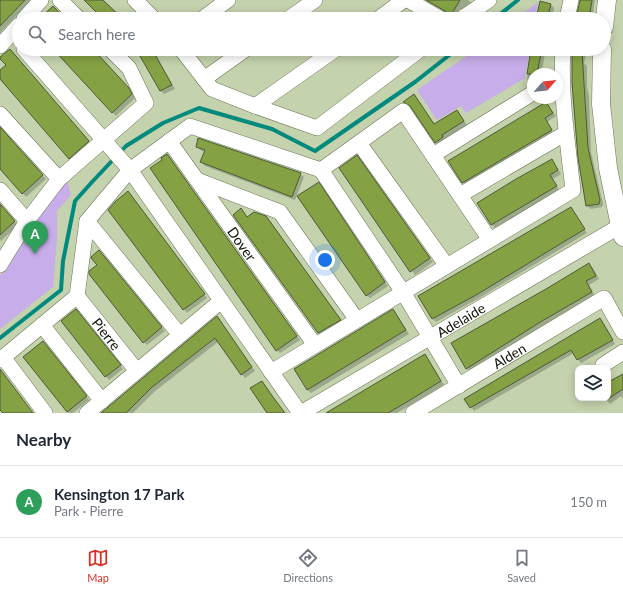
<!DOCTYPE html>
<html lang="en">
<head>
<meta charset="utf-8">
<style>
	:root { --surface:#fff; --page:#f6f6f7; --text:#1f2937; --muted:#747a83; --line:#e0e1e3; --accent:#d93025 }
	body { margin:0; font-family:Lato,sans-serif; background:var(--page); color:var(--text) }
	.controls { position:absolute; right:12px; bottom:12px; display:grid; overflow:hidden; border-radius:8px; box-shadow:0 2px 10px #0003 }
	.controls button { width:36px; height:36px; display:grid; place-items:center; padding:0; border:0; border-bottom:1px solid var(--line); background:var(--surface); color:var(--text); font:20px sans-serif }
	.compass { position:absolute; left:527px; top:68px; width:36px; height:36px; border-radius:50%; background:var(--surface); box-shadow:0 2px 10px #0003; rotate:63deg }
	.you { position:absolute; left:325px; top:260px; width:14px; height:14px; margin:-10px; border:3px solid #fff; border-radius:50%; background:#1a73e8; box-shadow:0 0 0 6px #1a73e833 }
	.badge { display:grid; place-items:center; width:26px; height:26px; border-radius:50%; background:var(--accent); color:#fff; font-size:13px; font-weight:700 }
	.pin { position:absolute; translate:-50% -33px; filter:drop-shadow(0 1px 2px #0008) }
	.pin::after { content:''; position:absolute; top:21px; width:14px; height:12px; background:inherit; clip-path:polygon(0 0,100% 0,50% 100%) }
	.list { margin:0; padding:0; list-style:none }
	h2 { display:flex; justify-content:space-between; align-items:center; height:52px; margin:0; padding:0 16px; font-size:17px }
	h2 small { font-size:13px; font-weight:400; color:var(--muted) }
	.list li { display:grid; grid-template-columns:26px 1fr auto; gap:12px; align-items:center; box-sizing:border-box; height:72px; padding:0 16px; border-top:1px solid var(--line) }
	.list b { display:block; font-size:15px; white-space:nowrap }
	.list p { margin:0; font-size:13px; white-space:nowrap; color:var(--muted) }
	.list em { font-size:13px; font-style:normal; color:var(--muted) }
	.icon { flex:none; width:22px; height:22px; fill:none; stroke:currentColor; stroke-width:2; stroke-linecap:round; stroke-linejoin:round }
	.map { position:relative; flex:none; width:623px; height:413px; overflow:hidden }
	.search { position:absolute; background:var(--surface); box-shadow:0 2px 10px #0003; left:12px; right:12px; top:12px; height:44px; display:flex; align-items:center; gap:10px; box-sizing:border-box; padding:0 14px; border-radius:22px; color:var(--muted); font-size:15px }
	.sheet { height:124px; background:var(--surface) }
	nav { display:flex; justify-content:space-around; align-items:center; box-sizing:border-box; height:56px; border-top:1px solid var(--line); background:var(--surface); font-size:11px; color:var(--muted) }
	nav a { display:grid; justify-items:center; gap:2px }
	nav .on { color:var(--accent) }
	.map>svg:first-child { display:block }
</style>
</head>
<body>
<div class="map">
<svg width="623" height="413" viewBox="0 0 623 413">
	<rect width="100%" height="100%" fill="#c4d2ad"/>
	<path fill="#c7ade9" d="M538,2L535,19H516Z
		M477,49H530L525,78L466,113L461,106L437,120L417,90Z
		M67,180L71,195L57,211V239L53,287L0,329V276L54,193Z"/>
	<path fill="#0003" d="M2,0H31L0,33V2Z
		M425,0H468L473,4L464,12L460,9L453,19L448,13Z
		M580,0H595L592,19H577Z
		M550,4L554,8L552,19H538Z
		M54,49H92L132,93L135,98L116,116Z
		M136,49H152L175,89L164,94L161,91L140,53Z
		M532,49H546L541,74H533V83L530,82L527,79Z
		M573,49H587L584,63L587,66V87L589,96L591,152L603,204L602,207L591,209L587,206L573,83Z
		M13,54L92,145L73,161L0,78V72L7,65Z
		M414,96L435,125L457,111L467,125L444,139L446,141L439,145L413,108L405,102Z
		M546,103L556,116L547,122L554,134L467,186L463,182Z
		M0,128L46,179L26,197L0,167Z
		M197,146L300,174L304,177L295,200L205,166L201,162L205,152L200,150Z
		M167,155L300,340L280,353L277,350L164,160Z
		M360,160L433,262L415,275L341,168Z
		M552,160L561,174L553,179L559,190L495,228L491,224Z
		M322,187L388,286L370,298L366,295Z
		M128,193L207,298L187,313L110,210Z
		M0,205L18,225L1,241L0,240Z
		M571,208L587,233L479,298L436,322L433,319Z
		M241,210L248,218L270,221L343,323L322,336L318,333Z
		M103,255L165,331L147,345L144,342L98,265Z
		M589,264L593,268L599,279L589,285L595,296L471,372L467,368Z
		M393,310L409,334L311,393L308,390L295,369Z
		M79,314L123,369L109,380L62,321Z
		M217,318L255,371L245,378L218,342L154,392L133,413H104Z
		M600,319L603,322L615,344L581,363L574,353L474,411L465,399Z
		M47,346L89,400L73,413H69L68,411Z
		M425,355L428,359L444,385L397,413H328Z
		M623,376V399L621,396L610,404L605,398H608V384Z"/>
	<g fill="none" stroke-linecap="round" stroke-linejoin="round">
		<path stroke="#008a7e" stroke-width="4" d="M494,19L518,0
			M0,338L61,290L63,261L75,201L92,182L126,146L163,123L199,108L272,129L315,151L415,82L457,49"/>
	</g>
	<path fill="#84a244" stroke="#4e5938" d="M0,0H25L0,26Z
		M84,0H103L123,19H103Z
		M426,0H460L450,17L445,11Z
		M580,0H592L589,19H576Z
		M540,1L551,4L547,19H536Z
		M53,6L65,19H39Z
		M10,49L89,141L69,159L0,79V70L6,65L0,59V57Z
		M53,49H93L129,88L132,94L112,113Z
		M136,49H152L172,85L160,91Z
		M531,49H542L537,74H527Z
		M582,51L588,148L600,200L599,204L586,206L578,158L572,83V52Z
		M414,94L434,124L457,110L464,121L442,135L443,137L435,143L410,106L403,102Z
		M546,102L553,113L545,118L552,130L462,183L448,161Z
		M0,127L43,175L22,194L0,169Z
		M198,138L301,173L292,197L200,162L205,150L196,147Z
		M167,154L297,336L276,351L150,168L162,160L161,158Z
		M357,155L430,258L410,272L339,168Z
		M552,159L558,170L550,175L557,186L491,225L477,203L516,179Z
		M319,182L385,282L366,296L297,196Z
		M128,191L205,294L183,310L108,210L116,201Z
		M0,204L15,221L0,235Z
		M571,207L585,229L476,295L432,319L418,296Z
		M241,208L247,217L254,212L266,216L341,320L318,333L233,215Z
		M99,250L162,327L143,343L89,274V271L97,265L91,258V257Z
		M589,263L596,276L586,281L592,292L542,321L466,369L451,343L546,289Z
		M76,309L121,365L105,377L61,321Z
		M393,309L406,330L307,390L294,369Z
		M217,316L252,367L241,375L215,338L151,388L126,413H101Z
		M600,318L613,340L577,360L571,350L470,408L464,399Z
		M43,341L87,396L67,412L23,357Z
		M425,354L441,381L410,400L388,413H326Z
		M0,369L33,413H3L0,410Z
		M623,374V389L608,399V382Z
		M262,381L273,397L285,413H267L250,388Z"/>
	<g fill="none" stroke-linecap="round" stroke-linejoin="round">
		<g stroke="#6a7654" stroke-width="16">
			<g id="minor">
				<path d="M60,0L79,19"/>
				<path d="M135,0L154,19"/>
				<path d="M408,0L441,19"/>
				<path d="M24,19L41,0"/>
				<path d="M202,19L228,0"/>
				<path d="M288,19L315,0"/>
				<path d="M378,19L404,0"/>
				<path d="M461,19L489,0"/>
				<path d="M567,19L571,0"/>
				<path d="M0,46L19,25"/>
				<path d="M24,49L130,170L300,413"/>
				<path d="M181,49L212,89L255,106L317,128L421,49"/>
				<path d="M204,79L246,49"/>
				<path d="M255,106L336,49"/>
				<path d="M0,114L59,179"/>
				<path id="s1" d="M169,141L315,345"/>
				<path d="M359,143L447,266"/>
				<path d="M433,155L533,93"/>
				<path d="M321,170L403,111L490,240"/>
				<path d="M197,180L280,212L357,320"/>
				<path d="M0,190L27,221"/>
				<path d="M460,195L566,133"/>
				<path d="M87,221L180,335"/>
				<path d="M0,265L27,221L59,179L146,103L129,68L110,49"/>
				<path id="s2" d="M77,296L137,371"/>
				<path d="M42,325L102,401"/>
				<path d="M3,357L45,413"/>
				<path d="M0,360L77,296L87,221L130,170L190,126L321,170L403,292L459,386"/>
				<path d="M603,365L623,352"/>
				<path d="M271,372L573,190C568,145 560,94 563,49"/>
				<path d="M87,413L221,301"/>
				<path id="s3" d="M301,413L620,226"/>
				<path id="s4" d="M413,413L604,298L623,332"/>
			</g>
		</g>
		<g stroke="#6a7654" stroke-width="19">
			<path id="tertiary" d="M604,27L607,0
				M602,49L601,104L608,168L620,226L623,237"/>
		</g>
		<use href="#minor" stroke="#fff" stroke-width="15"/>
		<use href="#tertiary" stroke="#fff" stroke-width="18"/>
	</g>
	<g text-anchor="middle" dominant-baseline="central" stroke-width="3.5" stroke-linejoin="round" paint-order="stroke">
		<g font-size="14" fill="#0f1407" stroke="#c4d2ad">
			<text stroke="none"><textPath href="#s1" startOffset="126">Dover</textPath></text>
			<text stroke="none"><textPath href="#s3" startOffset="185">Adelaide</textPath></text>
			<text stroke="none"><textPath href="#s2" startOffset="48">Pierre</textPath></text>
			<text stroke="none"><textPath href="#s4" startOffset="112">Alden</textPath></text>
		</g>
	</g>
</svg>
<div class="controls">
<button><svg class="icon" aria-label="layers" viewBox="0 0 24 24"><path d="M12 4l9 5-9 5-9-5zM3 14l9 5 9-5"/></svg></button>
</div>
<svg class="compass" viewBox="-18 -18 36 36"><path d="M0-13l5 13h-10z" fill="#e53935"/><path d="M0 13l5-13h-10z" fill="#747a83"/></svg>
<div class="you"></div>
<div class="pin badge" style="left:35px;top:254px;background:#2e9e5b">A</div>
<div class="search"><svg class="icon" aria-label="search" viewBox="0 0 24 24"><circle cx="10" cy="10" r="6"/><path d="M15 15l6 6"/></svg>Search here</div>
</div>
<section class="sheet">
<h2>Nearby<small></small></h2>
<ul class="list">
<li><span class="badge" style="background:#2e9e5b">A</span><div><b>Kensington 17 Park</b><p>Park · Pierre</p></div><em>150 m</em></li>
</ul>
</section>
<nav>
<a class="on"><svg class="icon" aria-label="map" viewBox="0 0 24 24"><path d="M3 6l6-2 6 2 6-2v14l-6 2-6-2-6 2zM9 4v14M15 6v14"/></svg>Map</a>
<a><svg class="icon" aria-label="directions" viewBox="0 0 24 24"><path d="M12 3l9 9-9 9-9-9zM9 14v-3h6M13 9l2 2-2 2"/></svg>Directions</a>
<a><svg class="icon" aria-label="saved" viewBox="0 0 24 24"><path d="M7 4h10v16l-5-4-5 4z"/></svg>Saved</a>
</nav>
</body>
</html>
